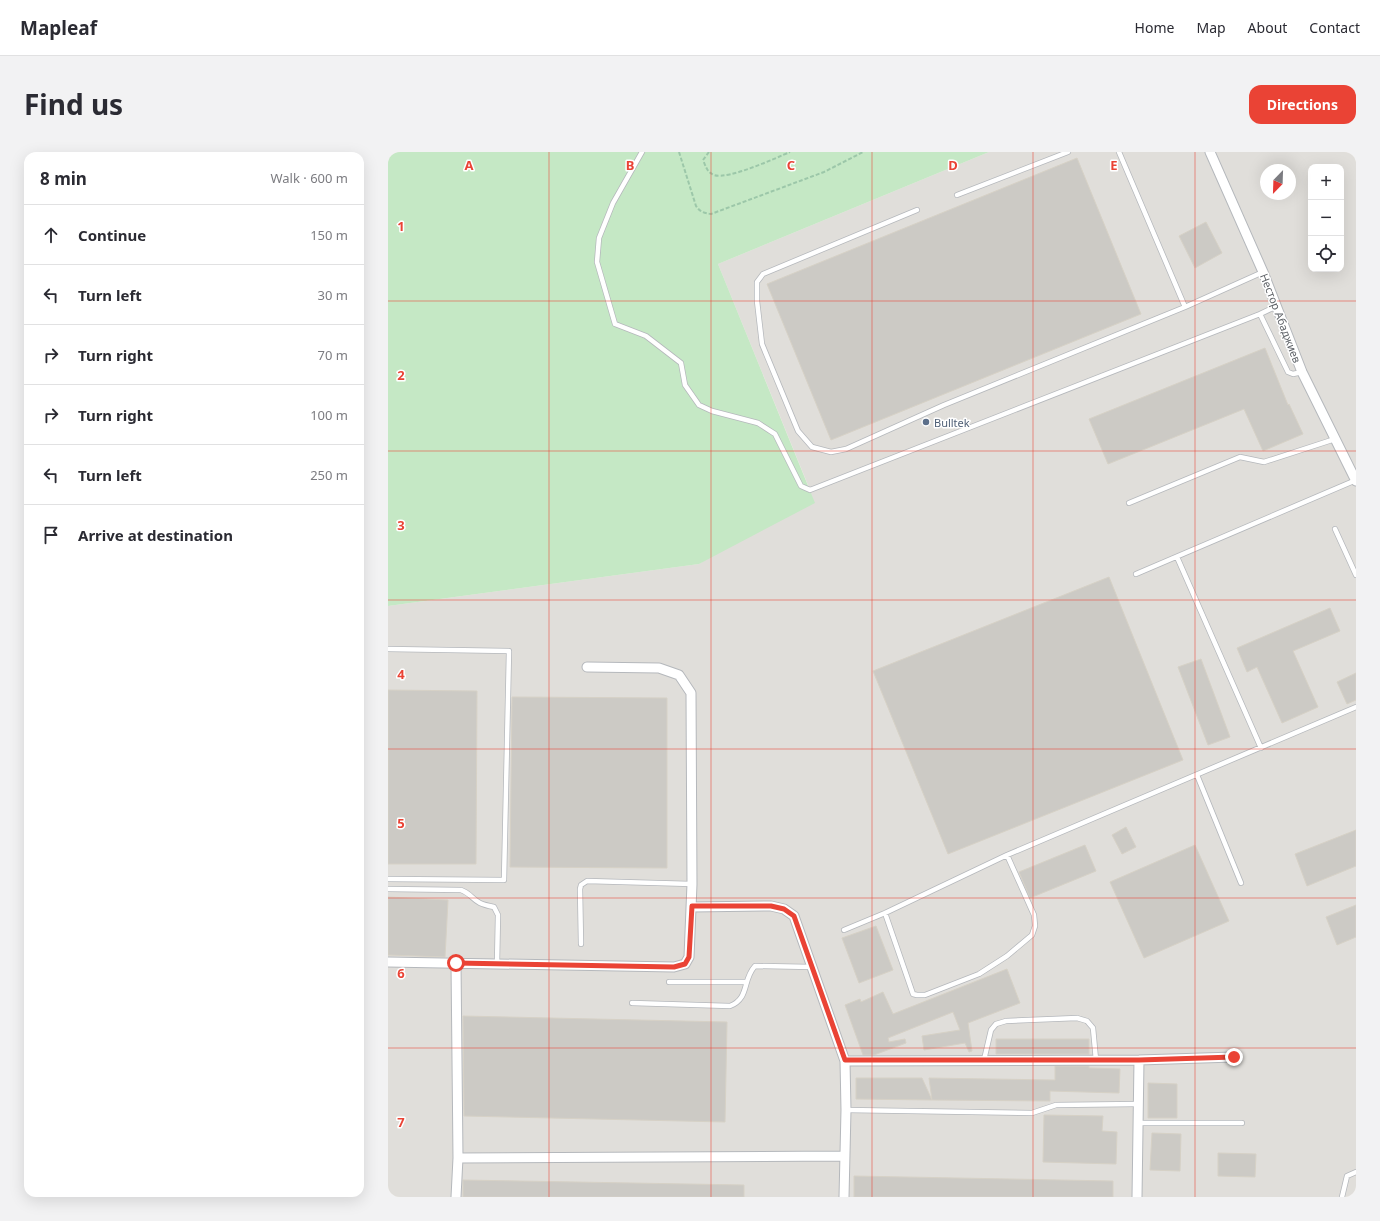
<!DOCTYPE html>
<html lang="en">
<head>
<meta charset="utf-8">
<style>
	:root { --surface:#fff; --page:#f2f2f3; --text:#2b2b33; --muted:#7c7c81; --line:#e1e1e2; --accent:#ea4335 }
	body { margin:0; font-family:"Noto Sans",sans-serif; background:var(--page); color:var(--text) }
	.controls { position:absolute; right:12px; top:12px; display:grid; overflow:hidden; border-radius:8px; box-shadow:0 4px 16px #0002 }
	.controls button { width:36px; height:36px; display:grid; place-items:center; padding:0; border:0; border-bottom:1px solid var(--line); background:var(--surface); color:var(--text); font:20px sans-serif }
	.compass { position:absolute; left:872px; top:12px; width:36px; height:36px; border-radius:50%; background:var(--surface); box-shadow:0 4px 16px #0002; rotate:203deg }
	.stop { position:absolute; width:12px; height:12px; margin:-9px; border:3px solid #ea4335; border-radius:50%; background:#fff }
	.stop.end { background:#ea4335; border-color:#fff; box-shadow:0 1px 4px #0008 }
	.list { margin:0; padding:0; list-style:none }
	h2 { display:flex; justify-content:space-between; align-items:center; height:52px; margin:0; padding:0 16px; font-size:17px }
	h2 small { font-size:13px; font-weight:400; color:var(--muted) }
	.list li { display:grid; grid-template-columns:26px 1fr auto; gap:12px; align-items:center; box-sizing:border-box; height:60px; padding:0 16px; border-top:1px solid var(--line) }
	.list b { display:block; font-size:15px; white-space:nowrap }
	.list em { font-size:13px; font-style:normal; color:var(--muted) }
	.icon { flex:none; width:22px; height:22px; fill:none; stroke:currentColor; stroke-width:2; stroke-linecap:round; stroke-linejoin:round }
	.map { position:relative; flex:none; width:968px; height:1045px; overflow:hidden; border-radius:12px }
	header { display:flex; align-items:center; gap:24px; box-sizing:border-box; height:56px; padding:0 20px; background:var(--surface); border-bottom:1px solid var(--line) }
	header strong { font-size:19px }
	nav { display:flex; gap:22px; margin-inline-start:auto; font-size:14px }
	.intro { display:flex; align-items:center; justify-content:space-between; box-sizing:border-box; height:96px; padding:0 24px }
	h1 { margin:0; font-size:28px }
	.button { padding:10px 18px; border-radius:12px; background:var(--accent); color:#fff; font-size:14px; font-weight:700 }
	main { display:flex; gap:24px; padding:0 24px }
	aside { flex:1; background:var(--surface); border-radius:12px; box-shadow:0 4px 16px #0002 }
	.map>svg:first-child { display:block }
</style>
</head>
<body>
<header>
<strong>Mapleaf</strong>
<nav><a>Home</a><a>Map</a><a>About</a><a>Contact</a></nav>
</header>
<div class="intro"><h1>Find us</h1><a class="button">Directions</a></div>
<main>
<aside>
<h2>8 min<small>Walk · 600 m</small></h2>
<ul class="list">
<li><svg class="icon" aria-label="ahead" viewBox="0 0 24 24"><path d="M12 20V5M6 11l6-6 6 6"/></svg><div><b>Continue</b></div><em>150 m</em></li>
<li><svg class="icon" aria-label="left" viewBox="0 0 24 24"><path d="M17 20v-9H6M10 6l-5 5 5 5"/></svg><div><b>Turn left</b></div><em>30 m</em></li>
<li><svg class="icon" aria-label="right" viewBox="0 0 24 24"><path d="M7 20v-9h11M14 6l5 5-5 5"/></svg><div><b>Turn right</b></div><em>70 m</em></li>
<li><svg class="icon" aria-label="right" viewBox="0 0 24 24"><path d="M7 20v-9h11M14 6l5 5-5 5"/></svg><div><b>Turn right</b></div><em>100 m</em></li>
<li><svg class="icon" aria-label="left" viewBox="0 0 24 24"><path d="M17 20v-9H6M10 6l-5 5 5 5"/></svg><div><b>Turn left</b></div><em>250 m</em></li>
<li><svg class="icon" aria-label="arrive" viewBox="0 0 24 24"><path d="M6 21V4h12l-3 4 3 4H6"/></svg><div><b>Arrive at destination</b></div></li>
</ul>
</aside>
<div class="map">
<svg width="968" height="1045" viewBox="0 0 968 1045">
	<rect width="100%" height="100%" fill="#f1efe8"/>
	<path fill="#e0deda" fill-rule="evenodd" d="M601,0H968V1045H0V454L311,412L422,338L330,112ZM923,15H953V117H923ZM878,18H902V42H878Z"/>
	<path fill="#c5e8c5" d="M0,0H601L330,112L427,351L311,412L0,454Z"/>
	<path fill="#cccac5" stroke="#d6d1c6" d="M689,6L753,162L443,288L379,132Z
		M818,70L834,101L807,116L791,84Z
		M877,196L900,253L901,252L915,282L875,299L856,257L720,312L701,267Z
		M721,425L795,608L560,702L485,519Z
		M942,456L952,479L905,499L930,555L894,571L869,515L859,520L849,496Z
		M813,507L842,585L820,593L790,515Z
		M968,521V548L959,552L949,530Z
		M0,538L89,539L88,712H0Z
		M124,545L279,546V716L122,715Z
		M738,675L748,695L734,702L724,683Z
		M968,678V714L919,734L907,702Z
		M697,693L708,719L642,746L631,720Z
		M807,693L841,769L756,806L722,730Z
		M0,745L60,748L57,805L0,803Z
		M968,753V785L949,793L938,765Z
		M488,774L505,818L471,831L454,786Z
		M619,817L632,851L580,871L584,899L581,900L577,891L536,898L534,884L572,878L565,860L500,886L501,890L517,887L518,891L486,903H475L457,853L472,847L473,850L495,840L505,862Z
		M75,864L339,870L337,970L76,964Z
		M608,887H701V902H608Z
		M667,914H701V916L732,917L731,941L662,939V949L544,948L541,926L667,928Z
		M468,926H534L544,948L468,947Z
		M760,931L789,932V966H760Z
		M656,963L715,964L714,979L729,980L728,1012L655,1010Z
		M764,981L793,982L792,1019L762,1018Z
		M830,1001L868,1002L867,1025L830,1024Z
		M466,1024L725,1029V1045H466Z
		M75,1028L356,1033V1045H75Z"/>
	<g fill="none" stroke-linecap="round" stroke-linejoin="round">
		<g stroke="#b5b8bc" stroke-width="6">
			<path id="lane" d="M254,0L225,51L211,86L209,110L227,172L258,184L293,211L297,233L311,253L324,259L370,271L387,282L413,334L422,338L872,162
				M731,0L797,155
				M569,43L680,0
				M529,58L375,122L369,130V149L374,192L410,279L424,295L443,300L458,297L556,253L797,155L875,120
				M889,154L872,162L900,220L905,222L914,220
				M741,351L852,305L876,310L947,287
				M947,377L968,423
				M789,405L873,596
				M748,422L968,328
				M0,497L121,499L116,728L0,727
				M809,623L853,731
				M0,737L73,738C82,741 84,747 92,751C96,753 101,754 106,755L110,763L109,812
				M497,761L525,842L529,843H537L591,822L619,804L644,783L647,774L646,763L619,703
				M456,778L497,761L619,703L968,555
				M193,792L192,737L193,733L199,729L304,732
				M281,830H359
				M244,851L342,854C362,846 354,828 367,814L424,815
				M596,908L603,878L608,872L618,869L689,866L699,869L705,876L708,908
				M458,958L644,961L668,953L750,952
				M750,971H854
				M954,1045L959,1024L968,1020"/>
		</g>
		<g stroke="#b5b8bc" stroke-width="11">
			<path id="street" d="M822,0L875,120L914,220L968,329
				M304,755L383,754L396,757L406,764L457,909L458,958L456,1045
				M0,810L286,815L297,812L301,805L304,732L303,541L291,523L271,516L199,515
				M68,811L70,1006L68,1045
				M457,909L751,908L846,905
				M70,1006L457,1004
				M749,1045L751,908"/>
		</g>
		<path stroke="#9cc7a9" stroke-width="2" stroke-dasharray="4 2" stroke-linecap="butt" d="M291,0L308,54C312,60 316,61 323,62L436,20L475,0
			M321,0L315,8C318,15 319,20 326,23C340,28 388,6 402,0"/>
		<use href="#lane" stroke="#fff" stroke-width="4.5"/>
		<use href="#street" stroke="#fff" stroke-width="9"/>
	</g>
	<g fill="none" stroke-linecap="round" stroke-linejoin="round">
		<path stroke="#ea4335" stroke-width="5" d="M68,811L286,815L297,812L301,805L304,754H383L396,757L406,764L457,908H751L846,905"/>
	</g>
	<path fill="none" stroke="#ea4335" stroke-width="1" stroke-opacity="0.55" d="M161,0V1045M323,0V1045M484,0V1045M645,0V1045M807,0V1045M0,149H968M0,299H968M0,448H968M0,597H968M0,746H968M0,896H968"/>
	<circle fill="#5c6f8a" stroke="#fff" stroke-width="1.5" cx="538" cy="270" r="4"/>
	<g text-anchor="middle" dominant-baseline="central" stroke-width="3" stroke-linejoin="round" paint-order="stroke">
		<g font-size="11" fill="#5f6368" stroke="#fff">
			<text transform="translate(893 166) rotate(69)">Нестор Абаджиев</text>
		</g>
		<g font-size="11" fill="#4e5e75" stroke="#fff" text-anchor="start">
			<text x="546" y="270">Bulltek</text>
		</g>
	</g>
	<g font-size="13" text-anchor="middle" font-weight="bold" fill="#ea4335" stroke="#fff" stroke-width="3" stroke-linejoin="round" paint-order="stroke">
		<text x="81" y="18">A</text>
		<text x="242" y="18">B</text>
		<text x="403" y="18">C</text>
		<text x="565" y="18">D</text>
		<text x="726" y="18">E</text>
		<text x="13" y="79">1</text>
		<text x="13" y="228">2</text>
		<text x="13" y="378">3</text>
		<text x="13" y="527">4</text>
		<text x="13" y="676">5</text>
		<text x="13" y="826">6</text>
		<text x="13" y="975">7</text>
	</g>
</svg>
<div class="controls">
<button>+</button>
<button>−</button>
<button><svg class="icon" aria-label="locate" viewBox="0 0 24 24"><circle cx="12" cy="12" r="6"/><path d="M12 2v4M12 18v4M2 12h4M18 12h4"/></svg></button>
</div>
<svg class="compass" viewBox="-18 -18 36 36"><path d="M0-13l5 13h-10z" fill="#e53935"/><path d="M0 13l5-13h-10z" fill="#7c7c81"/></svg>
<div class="stop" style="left:68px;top:811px"></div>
<div class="stop end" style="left:846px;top:905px"></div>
</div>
</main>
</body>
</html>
